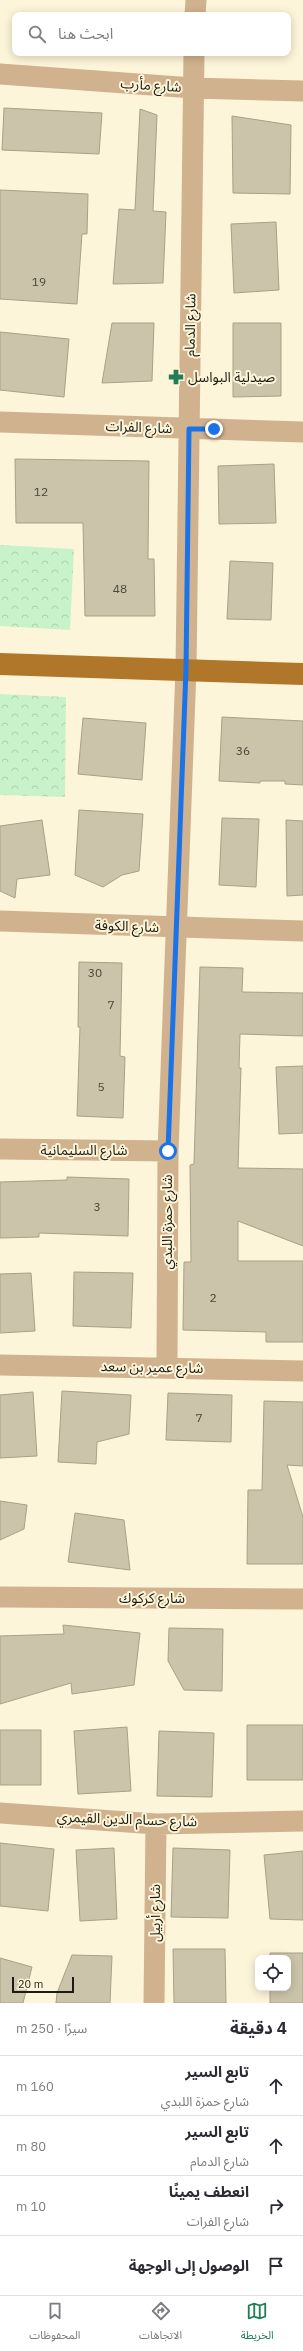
<!DOCTYPE html>
<html lang="ar">
<head>
<meta charset="utf-8">
<style>
	:root { --surface:#fff; --page:#f2f2f3; --text:#2b2b33; --muted:#7c7c81; --line:#e1e1e2; --accent:#217e55 }
	body { margin:0; font-family:"IBM Plex Sans","Noto Sans Arabic",sans-serif; background:var(--page); color:var(--text); direction:rtl }
	.controls { position:absolute; right:12px; bottom:12px; display:grid; overflow:hidden; border-radius:8px; box-shadow:0 2px 10px #0003 }
	.controls button { width:36px; height:36px; display:grid; place-items:center; padding:0; border:0; border-bottom:1px solid var(--line); background:var(--surface); color:var(--text); font:20px sans-serif }
	.scale { position:absolute; left:12px; bottom:10px; width:62px; box-sizing:border-box; padding-left:4px; border:2px solid #1e1c12; border-top:0; font-size:11px; line-height:14px; white-space:nowrap; color:#1e1c12; -webkit-text-stroke:3px #fcf5d9; paint-order:stroke }
	.stop { position:absolute; width:12px; height:12px; margin:-9px; border:3px solid #1a73e8; border-radius:50%; background:#fff }
	.stop.end { background:#1a73e8; border-color:#fff; box-shadow:0 1px 4px #0008 }
	.list { margin:0; padding:0; list-style:none }
	h2 { display:flex; justify-content:space-between; align-items:center; height:52px; margin:0; padding:0 16px; font-size:17px }
	h2 small { font-size:13px; font-weight:400; color:var(--muted) }
	.list li { display:grid; grid-template-columns:26px 1fr auto; gap:12px; align-items:center; box-sizing:border-box; height:60px; padding:0 16px; border-top:1px solid var(--line) }
	.list b { display:block; font-size:15px; white-space:nowrap }
	.list p { margin:0; font-size:13px; white-space:nowrap; color:var(--muted) }
	.list em { font-size:13px; font-style:normal; color:var(--muted) }
	.icon { flex:none; width:22px; height:22px; fill:none; stroke:currentColor; stroke-width:2; stroke-linecap:round; stroke-linejoin:round }
	.map { position:relative; flex:none; width:303px; height:2003px; overflow:hidden; direction:ltr }
	.search { position:absolute; background:var(--surface); box-shadow:0 2px 10px #0003; left:12px; right:12px; top:12px; height:44px; display:flex; align-items:center; gap:10px; box-sizing:border-box; padding:0 14px; border-radius:8px; color:var(--muted); font-size:15px }
	.sheet { height:292px; background:var(--surface) }
	nav { display:flex; justify-content:space-around; align-items:center; box-sizing:border-box; height:56px; border-top:1px solid var(--line); background:var(--surface); font-size:11px; color:var(--muted) }
	nav a { display:grid; justify-items:center; gap:2px }
	nav .on { color:var(--accent) }
	.map>svg:first-child { display:block }
</style>
</head>
<body>
<div class="map">
<svg width="303" height="2003" viewBox="0 0 303 2003">
	<defs>
		<pattern id="forest-crowns" width="20" height="18" patternUnits="userSpaceOnUse"><rect width="20" height="18" fill="#c8f3ca"/><path d="M2 6a3 3 0 1 1 6 0M12 15a3 3 0 1 1 6 0" fill="none" stroke="#abd0ac"/></pattern>
	</defs>
	<rect width="100%" height="100%" fill="#fcf5d9"/>
	<path fill="url(#forest-crowns)" d="M0,545L74,549L70,630L0,626Z
		M0,694L66,697L65,797L0,795Z"/>
	<path fill="#cbc4aa" stroke="#a8a187" d="M4,108L102,113L99,154L2,150Z
		M140,109L157,115L153,211L166,212L163,283L113,284L119,209L135,210Z
		M232,116L291,125L290,194L233,193Z
		M0,190L88,194L87,234H82L77,304L0,299Z
		M276,222L279,290L234,293L231,224Z
		M112,323H154L152,381L102,383Z
		M233,323H281V396L233,397Z
		M0,332L69,339L64,397L0,390Z
		M15,459L149,461L148,559H154L155,616H85L83,523H16Z
		M274,464L276,523L219,524L218,466Z
		M230,561L273,563L271,620L227,619Z
		M222,717L303,721V785L285,784V781H260V783L219,781Z
		M83,718L146,723L142,780L78,774Z
		M79,810L143,814L139,871L122,875L103,887L75,875Z
		M222,818L259,819L256,887L219,885Z
		M42,820L50,875L17,879L15,898L0,891V826Z
		M286,820L303,821V895L287,896Z
		M79,962L122,963L120,1056L125,1057L123,1118L77,1116L80,1027H78Z
		M200,967L243,968L242,992L303,993V1036L240,1034L239,1068H241L238,1168L303,1169V1246L238,1221V1261H303V1342H266V1332L183,1330L184,1262H191L190,1165L194,1164Z
		M303,1066V1133L279,1134L276,1067Z
		M67,1177L129,1179L128,1236L39,1233V1237L0,1238V1182L67,1180Z
		M74,1272L133,1273L131,1328L73,1326Z
		M31,1273L35,1331L0,1333V1274Z
		M62,1391L131,1395L129,1434L97,1442L96,1464L58,1462Z
		M33,1392L37,1456L0,1458V1395Z
		M168,1393L232,1395L231,1442L166,1440Z
		M264,1401L303,1402V1466L287,1465L303,1517V1564H247L248,1490H262Z
		M0,1501L27,1505L24,1529L0,1540Z
		M75,1513L124,1520L130,1570L68,1562Z
		M63,1625L140,1633L134,1685L72,1694L71,1683L0,1704V1636L64,1634Z
		M169,1628L223,1629L222,1691L184,1690L168,1661Z
		M247,1725H303V1780H247Z
		M127,1727L131,1791L78,1794L74,1731Z
		M0,1730H41V1785H0Z
		M159,1731L214,1733L212,1797L157,1796Z
		M0,1843L54,1849L48,1911L0,1906Z
		M114,1848L117,1919L80,1921L76,1850Z
		M173,1848L230,1850L228,1918L171,1917Z
		M303,1851V1920L270,1919L264,1855Z
		M173,1949H225L226,2003H174Z
		M270,1953H303V2003H270V1988H288V1958H270Z
		M72,1955L112,1956L110,2003H56L57,1993Z
		M0,1958L32,1967L23,2003H0Z"/>
	<g fill="none" stroke-linecap="round" stroke-linejoin="round">
		<path stroke="#d1b28e" stroke-width="21" d="M195,15L196,0
			M0,74L193,88L303,91
			M0,422L303,432
			M0,921L303,931
			M0,1149L168,1151
			M0,1365L303,1371
			M167,1367L168,1151L186,669L194,53
			M0,1597L303,1599
			M0,1813L156,1824L303,1821
			M154,2003L156,1824"/>
		<path stroke="#b0772b" stroke-width="22" d="M0,664L303,674"/>
	</g>
	<g fill="none" stroke-linecap="round" stroke-linejoin="round">
		<path stroke="#1a73e8" stroke-width="5" d="M168,1151L186,669L189,429H214"/>
	</g>
	<defs>
		<g id="pharmacy-bare" transform="scale(1.2)"><path d="M-2-6h4v4h4v4h-4v4h-4v-4h-4v-4h4Z" fill="#217e55" stroke="#fcf5d9" stroke-width="2.5" paint-order="stroke"/></g>
	</defs>
	<g fill-rule="evenodd">
		<use href="#pharmacy-bare" x="176" y="377"/>
	</g>
	<g text-anchor="middle" dominant-baseline="central" stroke-width="4" stroke-linejoin="round" paint-order="stroke">
		<g font-size="12" fill="#494638">
			<text x="39" y="281">19</text>
			<text x="41" y="491">12</text>
			<text x="120" y="588">48</text>
			<text x="243" y="750">36</text>
			<text x="95" y="972">30</text>
			<text x="111" y="1004">7</text>
			<text x="101" y="1086">5</text>
			<text x="97" y="1206">3</text>
			<text x="213" y="1297">2</text>
			<text x="199" y="1417">7</text>
		</g>
		<g font-size="14" fill="#1e1c12" stroke="#fcf5d9">
			<text transform="translate(151 85) rotate(4)">شارع مأرب</text>
			<text transform="translate(190 325) rotate(-89)">شارع الدمام</text>
			<text transform="translate(139 427) rotate(2)">شارع الفرات</text>
			<text transform="translate(127 926) rotate(2)">شارع الكوفة</text>
			<text x="84" y="1150">شارع السليمانية</text>
			<text transform="translate(167 1222) rotate(-90)">شارع حمزة اللبدي</text>
			<text transform="translate(152 1367) rotate(1)">شارع عمير بن سعد</text>
			<text x="152" y="1598">شارع كركوك</text>
			<text transform="translate(127 1819) rotate(2)">شارع حسام الدين القيمري</text>
			<text transform="translate(155 1913) rotate(-90)">شارع أربيل</text>
		</g>
		<g font-size="14" fill="#1e1c12" stroke="#fcf5d9" text-anchor="start">
			<text x="188" y="377">صيدلية البواسل</text>
		</g>
	</g>
</svg>
<div class="controls">
<button><svg class="icon" aria-label="locate" viewBox="0 0 24 24"><circle cx="12" cy="12" r="6"/><path d="M12 2v4M12 18v4M2 12h4M18 12h4"/></svg></button>
</div>
<div class="scale">20 m</div>
<div class="stop" style="left:168px;top:1151px"></div>
<div class="stop end" style="left:214px;top:429px"></div>
<div class="search"><svg class="icon" aria-label="search" viewBox="0 0 24 24"><circle cx="10" cy="10" r="6"/><path d="M15 15l6 6"/></svg>ابحث هنا</div>
</div>
<section class="sheet">
<h2>4 دقيقة<small>سيرًا · 250 m</small></h2>
<ul class="list">
<li><svg class="icon" aria-label="ahead" viewBox="0 0 24 24"><path d="M12 20V5M6 11l6-6 6 6"/></svg><div><b>تابع السير</b><p>شارع حمزة اللبدي</p></div><em>160 m</em></li>
<li><svg class="icon" aria-label="ahead" viewBox="0 0 24 24"><path d="M12 20V5M6 11l6-6 6 6"/></svg><div><b>تابع السير</b><p>شارع الدمام</p></div><em>80 m</em></li>
<li><svg class="icon" aria-label="right" viewBox="0 0 24 24"><path d="M7 20v-9h11M14 6l5 5-5 5"/></svg><div><b>انعطف يمينًا</b><p>شارع الفرات</p></div><em>10 m</em></li>
<li><svg class="icon" aria-label="arrive" viewBox="0 0 24 24"><path d="M6 21V4h12l-3 4 3 4H6"/></svg><div><b>الوصول إلى الوجهة</b></div></li>
</ul>
</section>
<nav>
<a class="on"><svg class="icon" aria-label="map" viewBox="0 0 24 24"><path d="M3 6l6-2 6 2 6-2v14l-6 2-6-2-6 2zM9 4v14M15 6v14"/></svg>الخريطة</a>
<a><svg class="icon" aria-label="directions" viewBox="0 0 24 24"><path d="M12 3l9 9-9 9-9-9zM9 14v-3h6M13 9l2 2-2 2"/></svg>الاتجاهات</a>
<a><svg class="icon" aria-label="saved" viewBox="0 0 24 24"><path d="M7 4h10v16l-5-4-5 4z"/></svg>المحفوظات</a>
</nav>
</body>
</html>
